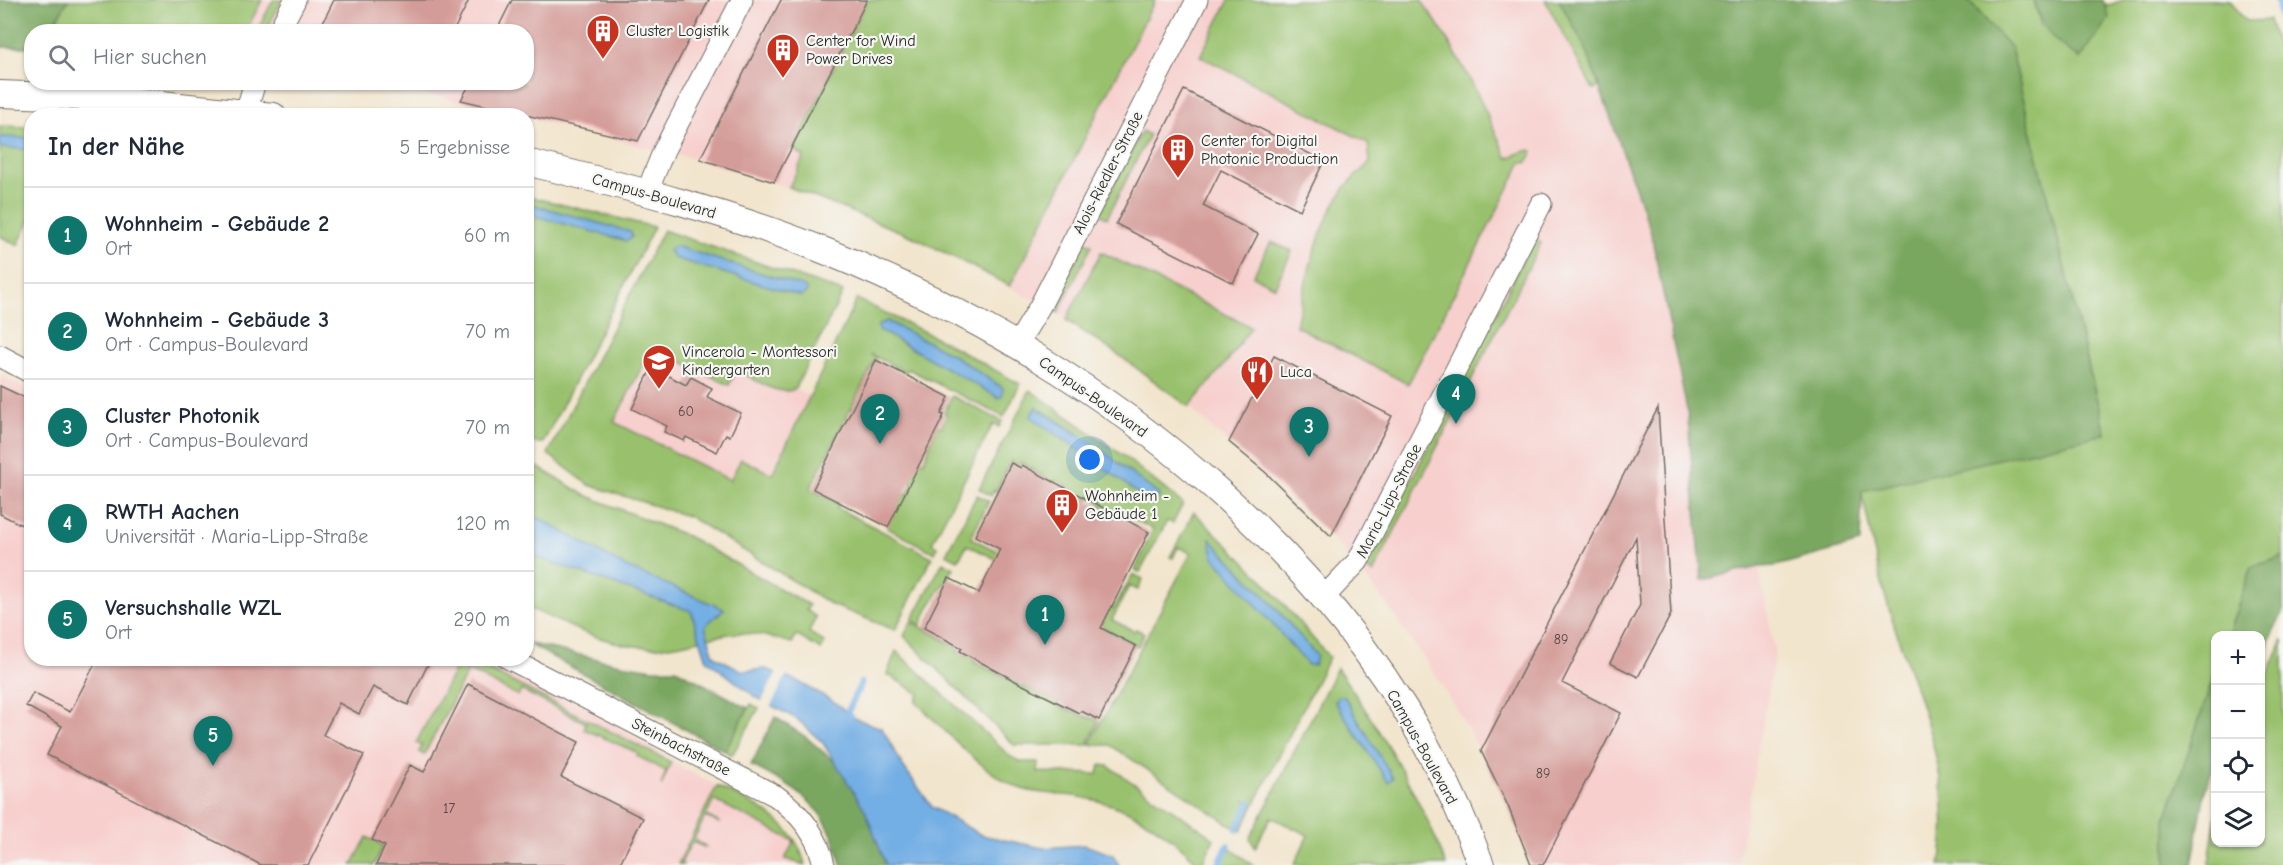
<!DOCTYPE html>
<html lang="de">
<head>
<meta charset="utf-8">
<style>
	:root { --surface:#fff; --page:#f6f6f7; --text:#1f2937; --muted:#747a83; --line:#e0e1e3; --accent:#0f766e }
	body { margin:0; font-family:"Comic Neue",sans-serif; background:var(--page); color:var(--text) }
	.controls { position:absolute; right:18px; bottom:18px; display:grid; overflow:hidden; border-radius:12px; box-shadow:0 2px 4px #0004 }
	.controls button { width:54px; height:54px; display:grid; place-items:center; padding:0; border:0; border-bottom:2px solid var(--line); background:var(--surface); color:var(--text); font:30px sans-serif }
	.you { position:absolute; left:1090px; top:460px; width:21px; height:21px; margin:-15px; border:4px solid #fff; border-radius:50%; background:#1a73e8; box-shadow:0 0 0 9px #1a73e833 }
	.badge { display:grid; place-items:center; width:39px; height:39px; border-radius:50%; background:var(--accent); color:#fff; font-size:20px; font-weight:700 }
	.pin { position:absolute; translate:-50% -50px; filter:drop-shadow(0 2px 3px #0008) }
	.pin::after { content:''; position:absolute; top:32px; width:21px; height:18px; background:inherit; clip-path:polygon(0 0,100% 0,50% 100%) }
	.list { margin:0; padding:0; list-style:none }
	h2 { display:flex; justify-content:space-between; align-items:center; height:78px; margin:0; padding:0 24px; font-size:26px }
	h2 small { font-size:20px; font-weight:400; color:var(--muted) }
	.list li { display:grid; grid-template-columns:39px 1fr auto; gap:18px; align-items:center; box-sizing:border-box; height:96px; padding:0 24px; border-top:2px solid var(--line) }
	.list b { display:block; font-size:22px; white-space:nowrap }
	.list p { margin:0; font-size:20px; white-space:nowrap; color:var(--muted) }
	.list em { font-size:20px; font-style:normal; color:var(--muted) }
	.icon { flex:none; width:33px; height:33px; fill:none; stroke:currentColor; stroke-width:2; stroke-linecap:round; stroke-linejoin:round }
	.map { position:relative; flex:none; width:2283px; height:865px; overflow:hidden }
	.search { position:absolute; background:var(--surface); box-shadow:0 2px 4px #0004; left:24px; top:24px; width:510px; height:66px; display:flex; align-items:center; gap:15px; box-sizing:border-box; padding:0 21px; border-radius:24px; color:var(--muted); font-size:22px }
	.panel { position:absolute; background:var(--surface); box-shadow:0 2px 4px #0004; left:24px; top:108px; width:510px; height:558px; border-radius:24px }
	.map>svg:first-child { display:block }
</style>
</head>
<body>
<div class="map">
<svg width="2283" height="865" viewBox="0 0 2283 865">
	<rect width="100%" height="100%" fill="#f6f6f2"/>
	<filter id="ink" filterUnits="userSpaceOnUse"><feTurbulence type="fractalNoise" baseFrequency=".0167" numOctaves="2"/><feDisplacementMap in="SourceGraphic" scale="12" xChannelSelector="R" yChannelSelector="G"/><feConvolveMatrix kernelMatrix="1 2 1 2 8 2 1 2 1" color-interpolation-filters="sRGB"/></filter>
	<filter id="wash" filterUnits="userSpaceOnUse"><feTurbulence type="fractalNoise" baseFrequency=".008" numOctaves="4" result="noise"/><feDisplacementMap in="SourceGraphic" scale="24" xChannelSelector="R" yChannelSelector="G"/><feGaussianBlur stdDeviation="1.35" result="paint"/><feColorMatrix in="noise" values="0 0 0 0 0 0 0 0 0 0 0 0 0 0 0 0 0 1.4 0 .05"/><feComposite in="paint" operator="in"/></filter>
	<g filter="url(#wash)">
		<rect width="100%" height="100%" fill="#f2e5cd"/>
		<path fill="#f7d0ce" d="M68,0H1573L1776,566L1759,567L1775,654L1738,865H1531L1508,806L1469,730L1428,664L1376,590L1331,536L1189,407L1051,309L916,238L817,196L694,159L527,118L526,116L515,115L440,97L358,83L526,82V32H49Z
			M652,347L798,382L795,389L810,396L772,474L730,480L614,422Z
			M0,376L31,392L32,658L487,659L603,716L673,762L776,818L796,840L805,865H0Z"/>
		<path fill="#99c16d" stroke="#62764c" stroke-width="1.5" d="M68,0H262L246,31L49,32Z
			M273,0H282L266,31H257Z
			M867,0H1155L1010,286L916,238L789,187L804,156L793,150Z
			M1229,0H1421C1457,49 1483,103 1507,158L1529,150L1533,151L1527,163L1522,162L1408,384L1296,326C1306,280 1316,229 1344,189C1351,179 1362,171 1370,162L1368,143L1200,56Z
			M1545,0H1559L1586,49L1599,87L1593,89Z
			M1968,0H2034L2041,26L2105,11L2106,4L2109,5L2123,0H2230L2246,21L2269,20L2283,64V557L2251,567L2228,635L2216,636L2215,694L2176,787L2166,819V865H1940C1956,773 1916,698 1890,612C1877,573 1871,531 1861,491L2105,433L2011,48Z
			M0,126L31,127V217L18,245L0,236Z
			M1142,131L1149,135L1107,218L1099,214Z
			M527,196L654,227L543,443L527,442Z
			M663,230L843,292L795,389C777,397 753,378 737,370L729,385L652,347L614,422L730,480L741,459L772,474L857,299L945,342L1020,384L1004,417L908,369L906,372L870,354L876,358L810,489L839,504L837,508L932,557L895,630L832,605L690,517L589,485L548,454Z
			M1534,239L1541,243L1373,573L1366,569Z
			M1085,242L1092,245L1058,313L1051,309Z
			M1271,242L1292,251L1275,287L1253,276Z
			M1101,252L1251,327L1229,359L1189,407L1116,353L1066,320Z
			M1030,390L1125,457L1183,504L1173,523L1167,521L1140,572L1135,570L1153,529L1124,515L1122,518L1101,507L1102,504L1090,497L1088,500L1067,490L1068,486L1056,480L1054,483L1021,462L1019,465L1011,461L996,491L994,490L991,496L979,489Z
			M952,396L1002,421L999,427L993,424L932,543L938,547L935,553L887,528L903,494L907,495L913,483L909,482L920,460L924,462L937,426L941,427L947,415L944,413Z
			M527,461L585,495L687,536L809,605L806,610L816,617L809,632L825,643L821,650L796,635L792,643C771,637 750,631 729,634C701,638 676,648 648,647C606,646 564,624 527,607Z
			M977,495L989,501L971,538L1113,609L1133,574L1143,579L1138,590L1129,586L1112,620L1134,631L1136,629L1144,633L1138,646L1019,584L996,559L967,545L958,560L946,554Z
			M1194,512L1262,579L1329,657L1241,831L1238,830L1253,804L1246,801L1248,804L1235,828L1110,745H1089L1191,553L1178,547L1173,558L1170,557Z
			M943,562L954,568L929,607L921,625L912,620Z
			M911,622C928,630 944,640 959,649L958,653L975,658L974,662L1011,680H1018L1017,684L1059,702L1058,706L1099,721L1087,745H1014L904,636Z
			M2283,639V865H2209L2215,817L2216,842H2260L2261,691Z
			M896,651L1011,757L1021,762H1038V772L1098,774L1100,765L1108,766L1201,829L1214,839L1202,864L1200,865C1165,829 1129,805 1080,797C1059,793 1036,795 1017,787C981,772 944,729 916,702L919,694L887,674Z
			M460,659H467L671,762L661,786L666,771L637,756L638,753L584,729L586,723L521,690L518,696L460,666L468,671L424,755L419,752L422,746L416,743Z
			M1337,668C1380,729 1420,795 1446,865H1294L1308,835L1271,817L1255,848L1250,838Z
			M751,704L759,708L732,755L725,751Z
			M717,786C754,805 795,820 805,865L785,859L794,841L714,800L706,816L720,823L705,817L694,839L707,848L692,842L681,863L684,865L678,864Z
			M367,837L383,846L374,865H352Z
			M1230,848L1253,865H1221Z"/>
		<path fill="#7aa760" stroke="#526946" stroke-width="1.5" d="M0,0H68L49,31L32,32L31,47H0Z
			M1559,0H1968L2011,48L2105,434L1862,491L1860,543L1776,566L1759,567L1702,580L1687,410L1650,229L1586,49Z
			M2034,0H2103L2109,18L2080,59C2052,39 2044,34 2034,0Z
			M2283,557V611L2261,658L2260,636L2228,635L2251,567Z
			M527,643L620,664L654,669H676L748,708L725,751Z
			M2215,672V762L2205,791L2192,865H2166V819Z
			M775,717L806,737L858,782L895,865H841C830,807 800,791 751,765Z"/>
		<path fill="#73aee4" stroke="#4f6c88" stroke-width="1.5" d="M0,137L31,138V149L0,148Z
			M527,203L631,232L632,237L627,241L527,214Z
			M675,246L805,287L807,292L801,296L674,258L669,250Z
			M887,321L953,355L1003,388L1002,397L999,398L879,330L878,325Z
			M1036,407L1095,445L1159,495L1156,504L1150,503L1089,456L1030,417Z
			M526,516L541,519L624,566L724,609L705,626L714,656L743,671L766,669L797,681L836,703L854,718L882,728L903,766L932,807L981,835L1043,848L1085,845L1113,855L1119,865H886L865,810L823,743L797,719L756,697L707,660L691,611L527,554Z
			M1210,539L1267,598L1317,656L1314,665H1308L1213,556Z
			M1339,696H1344L1393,778L1388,782L1335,702Z"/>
		<path fill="#f2e5cd" d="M778,670L787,674L770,708L761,703Z"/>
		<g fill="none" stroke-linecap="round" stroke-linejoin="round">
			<path stroke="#73aee4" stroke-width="7" d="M2278,0L2283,28
				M851,717L848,716C848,705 857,695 861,683
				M1237,829L1250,803
				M1219,865L1228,846"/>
		</g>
		<g id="blocks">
			<path fill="#d49c99" d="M334,0H469L453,32H318Z
				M512,0H709L638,141L461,100L471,82H526V32H496Z
				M781,0H867L774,182L700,159Z
				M1184,90L1324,161L1300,210L1221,170L1203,206L1258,234L1233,283L1116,224Z
				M1274,356L1392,416L1331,536L1265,472L1229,442Z
				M876,360L949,397L941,414L944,415L888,527L813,489Z
				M652,367L686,385L691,377L712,388L707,397L741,413L730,436L726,434L717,452L686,437L684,441L664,432L667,426L632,409Z
				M0,386L32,401V530L0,514Z
				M1658,408L1671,614L1638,677L1610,663L1640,605L1636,537L1562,683L1621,713L1543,865H1531L1508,806L1481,751Z
				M1011,463L1021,468L1022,465L1149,532L1101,628L1136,646L1099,720L1081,711L1079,713L1019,683L960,651L962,648L924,628L949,578L979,593L1000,549L975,536Z
				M98,658H431L408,705L373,687L359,714L339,703L323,735L364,755L308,865H261L47,755L62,726L26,706L33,693L70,712Z
				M468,684L579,742L561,777L643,818L619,865H376L385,846L372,840L410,765L424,772Z"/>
		</g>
	</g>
	<g filter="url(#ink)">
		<use href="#blocks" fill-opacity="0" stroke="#716c64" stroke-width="1.5"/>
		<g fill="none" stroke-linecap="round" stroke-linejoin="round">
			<g stroke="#716c64" stroke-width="23">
				<path id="minor" d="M278,32L295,0
					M246,112L255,82
					M647,192L664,150L742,0
					M1017,345L1040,306L1197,0
					M0,356L32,373
					M1324,597L1358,561L1541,204
					M508,658L776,796C800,813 818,835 824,865"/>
			</g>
			<g stroke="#716c64" stroke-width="28">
				<path id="tertiary" d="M0,94L105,98L273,116
					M526,162C629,187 732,213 830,253C1108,366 1375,574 1481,865"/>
			</g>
			<use href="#minor" stroke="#fff" stroke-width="21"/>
			<use href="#tertiary" stroke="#fff" stroke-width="26"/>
		</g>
	</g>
	<defs>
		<g id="building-pin" transform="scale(1.725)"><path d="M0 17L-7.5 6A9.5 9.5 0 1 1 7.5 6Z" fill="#c8321e" stroke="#f6f6f2"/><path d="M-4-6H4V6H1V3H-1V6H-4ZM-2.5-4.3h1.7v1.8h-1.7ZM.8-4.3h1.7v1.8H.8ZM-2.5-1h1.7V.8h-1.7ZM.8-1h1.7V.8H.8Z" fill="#fff"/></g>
		<g id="school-pin" transform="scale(1.725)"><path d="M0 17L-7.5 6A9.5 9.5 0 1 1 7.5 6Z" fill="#c8321e" stroke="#f6f6f2"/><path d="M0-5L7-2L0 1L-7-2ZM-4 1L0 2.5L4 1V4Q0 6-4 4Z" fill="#fff"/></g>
		<g id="restaurant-pin" transform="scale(1.725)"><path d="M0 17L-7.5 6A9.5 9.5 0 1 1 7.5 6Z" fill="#c8321e" stroke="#f6f6f2"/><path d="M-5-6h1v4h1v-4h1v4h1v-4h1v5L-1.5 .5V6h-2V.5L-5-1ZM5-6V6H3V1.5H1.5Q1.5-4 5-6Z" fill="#fff"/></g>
	</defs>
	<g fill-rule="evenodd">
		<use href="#building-pin" x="603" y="31"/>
		<use href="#building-pin" x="783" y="50"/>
		<use href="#building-pin" x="1178" y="150"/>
		<use href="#school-pin" x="659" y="361"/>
		<use href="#restaurant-pin" x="1257" y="372"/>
		<use href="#building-pin" x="1062" y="505"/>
	</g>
	<g text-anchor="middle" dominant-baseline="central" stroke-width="4.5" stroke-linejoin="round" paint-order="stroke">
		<g font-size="14" fill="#554746">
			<text x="686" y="411">60</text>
			<text x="1561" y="639">89</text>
			<text x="1543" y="773">89</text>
			<text x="449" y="808">17</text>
		</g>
		<g font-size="16" fill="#2b2b2b" stroke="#f6f6f2" text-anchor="start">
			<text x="626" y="31">Cluster Logistik</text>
			<text x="806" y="41">Center for Wind<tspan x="806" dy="18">Power Drives</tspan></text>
			<text x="1201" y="141">Center for Digital<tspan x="1201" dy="18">Photonic Production</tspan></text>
			<text x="682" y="352">Vincerola - Montessori<tspan x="682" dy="18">Kindergarten</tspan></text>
			<text x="1280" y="372">Luca</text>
			<text x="1085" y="496">Wohnheim -<tspan x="1085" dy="18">Gebäude 1</tspan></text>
		</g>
		<g font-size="16" fill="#2b2b2b" stroke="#f6f6f2">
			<text transform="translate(1108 173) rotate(-63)">Alois-Riedler-Straße</text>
			<text transform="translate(654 196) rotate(16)">Campus-Boulevard</text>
			<text transform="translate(1093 397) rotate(35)">Campus-Boulevard</text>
			<text transform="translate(1389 501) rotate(-63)">Maria-Lipp-Straße</text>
			<text transform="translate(681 747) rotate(27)">Steinbachstraße</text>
			<text transform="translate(1422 747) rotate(61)">Campus-Boulevard</text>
		</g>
	</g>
</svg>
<div class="controls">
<button>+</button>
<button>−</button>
<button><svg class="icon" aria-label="locate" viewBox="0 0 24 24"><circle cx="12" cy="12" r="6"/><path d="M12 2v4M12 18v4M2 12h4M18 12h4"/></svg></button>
<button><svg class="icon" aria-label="layers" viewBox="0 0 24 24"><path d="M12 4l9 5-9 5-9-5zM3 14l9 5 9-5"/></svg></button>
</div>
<div class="you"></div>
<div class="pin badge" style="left:1045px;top:645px">1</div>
<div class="pin badge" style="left:880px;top:444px">2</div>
<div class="pin badge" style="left:1309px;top:457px">3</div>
<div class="pin badge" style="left:1456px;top:424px">4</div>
<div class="pin badge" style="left:213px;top:766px">5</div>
<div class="search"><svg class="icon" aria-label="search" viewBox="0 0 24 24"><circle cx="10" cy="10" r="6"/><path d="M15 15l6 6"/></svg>Hier suchen</div>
<section class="panel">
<h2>In der Nähe<small>5 Ergebnisse</small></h2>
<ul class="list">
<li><span class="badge">1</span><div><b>Wohnheim - Gebäude 2</b><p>Ort</p></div><em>60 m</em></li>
<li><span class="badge">2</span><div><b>Wohnheim - Gebäude 3</b><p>Ort · Campus-Boulevard</p></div><em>70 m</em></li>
<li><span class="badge">3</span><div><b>Cluster Photonik</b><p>Ort · Campus-Boulevard</p></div><em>70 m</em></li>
<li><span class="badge">4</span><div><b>RWTH Aachen</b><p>Universität · Maria-Lipp-Straße</p></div><em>120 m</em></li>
<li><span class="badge">5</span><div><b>Versuchshalle WZL</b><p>Ort</p></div><em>290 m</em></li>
</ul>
</section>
</div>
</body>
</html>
